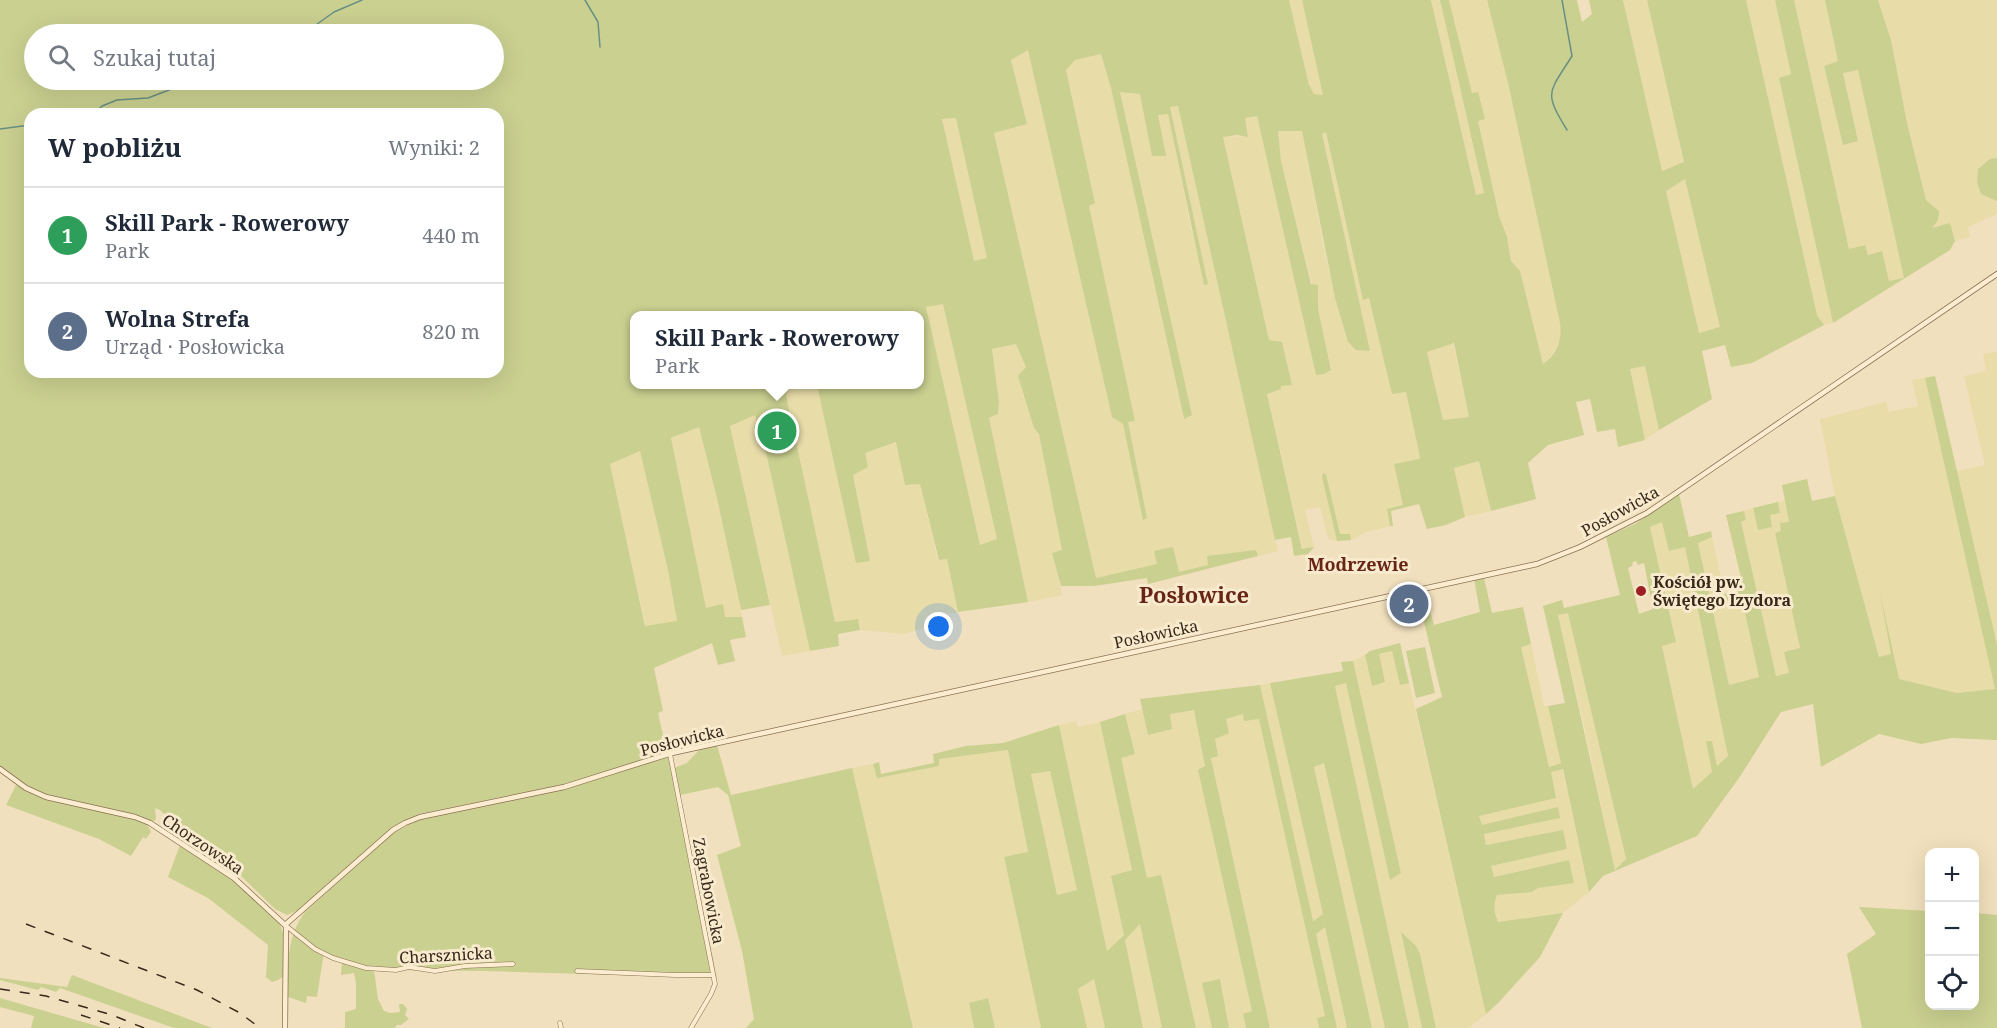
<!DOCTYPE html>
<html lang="pl">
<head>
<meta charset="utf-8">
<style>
	:root { --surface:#fff; --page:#f2f2f3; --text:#1f2937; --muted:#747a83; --line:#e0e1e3; --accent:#9e2024 }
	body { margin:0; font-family:"Noto Serif",serif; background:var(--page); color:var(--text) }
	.controls { position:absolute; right:18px; bottom:18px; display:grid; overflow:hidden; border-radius:12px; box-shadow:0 6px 24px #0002 }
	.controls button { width:54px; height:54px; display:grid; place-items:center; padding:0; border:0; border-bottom:2px solid var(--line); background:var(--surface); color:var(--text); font:30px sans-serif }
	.you { position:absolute; left:939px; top:627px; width:21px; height:21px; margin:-15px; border:4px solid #fff; border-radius:50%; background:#1a73e8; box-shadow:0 0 0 9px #1a73e833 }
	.badge { display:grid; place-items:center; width:39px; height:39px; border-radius:50%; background:var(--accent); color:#fff; font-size:20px; font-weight:700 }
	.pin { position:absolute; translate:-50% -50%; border:3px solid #fff; box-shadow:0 2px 6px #0006 }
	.popup { position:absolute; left:630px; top:311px; width:294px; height:78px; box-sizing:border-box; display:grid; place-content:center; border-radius:12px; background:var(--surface); filter:drop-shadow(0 2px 4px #0005); font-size:20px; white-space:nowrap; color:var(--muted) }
	.popup b { font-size:22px; color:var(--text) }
	.popup::after { content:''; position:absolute; left:50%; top:100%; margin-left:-12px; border:12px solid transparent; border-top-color:var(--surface) }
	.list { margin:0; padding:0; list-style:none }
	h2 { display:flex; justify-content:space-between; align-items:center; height:78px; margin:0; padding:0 24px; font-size:26px }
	h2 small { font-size:20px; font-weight:400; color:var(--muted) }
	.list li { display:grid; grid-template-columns:39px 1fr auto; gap:18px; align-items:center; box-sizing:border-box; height:96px; padding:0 24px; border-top:2px solid var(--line) }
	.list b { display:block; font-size:22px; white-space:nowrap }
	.list p { margin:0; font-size:20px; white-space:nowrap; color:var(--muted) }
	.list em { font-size:20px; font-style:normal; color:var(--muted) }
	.icon { flex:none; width:33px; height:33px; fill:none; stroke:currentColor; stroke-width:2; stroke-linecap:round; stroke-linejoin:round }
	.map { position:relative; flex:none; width:1997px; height:1028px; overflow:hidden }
	.search { position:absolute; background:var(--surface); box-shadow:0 6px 24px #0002; left:24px; top:24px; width:480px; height:66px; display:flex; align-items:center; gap:15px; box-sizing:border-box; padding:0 21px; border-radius:33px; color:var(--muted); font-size:22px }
	.panel { position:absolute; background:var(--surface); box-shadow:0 6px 24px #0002; left:24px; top:108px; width:480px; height:270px; border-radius:18px }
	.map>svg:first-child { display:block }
</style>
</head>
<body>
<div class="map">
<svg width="1997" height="1028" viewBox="0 0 1997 1028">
	<rect width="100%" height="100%" fill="#f1e0bd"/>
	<path fill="#e8dca9" d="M1289,0H1302L1324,95L1314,94L1309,85Z
		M1431,0H1440L1484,194L1476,195Z
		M1449,0H1487L1508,83L1560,323L1561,337L1559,344L1549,360L1542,364L1520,271L1511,261L1507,237L1499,216L1478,121V92L1472,93Z
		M1623,0H1647L1684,163L1661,171Z
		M1746,0H1775L1791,74L1779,78L1833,323L1824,325L1817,315Z
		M1794,0H1825L1838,61L1824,66L1843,145L1858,141L1843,72L1859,70L1904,278L1889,281L1881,251L1867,255L1865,245L1849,249Z
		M1878,0H1997V214L1968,227L1970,237L1955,241L1950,223L1931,228L1939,211L1926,200L1907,123L1891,40Z
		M1028,49L1112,417L1123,424L1143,519L1147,518L1128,422L1135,421L1089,206L1095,202L1066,69L1075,60L1101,54L1111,88L1183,418L1192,415L1120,91L1140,94L1158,114L1168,113L1191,228L1208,284L1170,107L1178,105L1278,551L1258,556L1256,550L1207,557L1208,565L1178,572L1173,547L1157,564L1096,578L994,132L1027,124L1011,60Z
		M1257,116L1316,375L1331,369L1318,309V286L1312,284L1281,161L1278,131H1302L1324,249L1337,305L1348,342L1356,349L1369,351L1322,133L1326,132L1363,299L1369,298L1393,394L1406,392L1420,457L1403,505L1387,509L1390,526L1367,532L1351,540L1350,534H1340L1326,474L1323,473L1322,477L1337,541L1328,539L1320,507L1305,510L1314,547L1303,550L1267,393L1280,386L1292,385L1282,342L1269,340L1223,136L1248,137L1245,118Z
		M957,118L987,258L973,262L942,119Z
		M1685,179L1721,327L1698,333L1666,191Z
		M943,303L997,540L980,545L926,307Z
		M1453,343L1469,417L1443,420L1427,351Z
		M1017,344L1026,367L1063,551L1053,553L1062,595L1028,602L989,418L998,414L999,401L992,349Z
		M1997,352V689L1957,693L1899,679L1879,657L1835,496L1820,419L1886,402L1888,412L1918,406L1912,380L1935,376L1957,471L1985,465L1964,376L1986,371L1983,354Z
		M1645,365L1659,430L1645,440L1629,369Z
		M802,385H817L831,445L870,560L853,475L865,453L897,442L905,485L920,484L938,560L947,559L958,612L942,615L943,622L905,634L860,630L858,619L835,622L786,395L789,388Z
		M755,414L767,457L810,651L782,656L730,426Z
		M699,426L717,498L742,617H725L706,608L702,591L671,439Z
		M640,451L668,570L677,622L646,627L610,464Z
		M1479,461L1491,511L1465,517L1454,468Z
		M1785,501L1789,522L1781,531L1775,533L1800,649L1784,652L1789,673L1776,676L1741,522L1746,520L1744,511L1753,508L1758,530L1772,526L1769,515L1780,513L1778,502Z
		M1662,522L1685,547L1728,756L1717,767L1712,742V772L1693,790L1662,645L1676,641L1650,526Z
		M1712,537L1726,600L1742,599L1759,677L1729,685L1698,542Z
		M1568,612L1626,860L1615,871L1586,734L1558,615Z
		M1531,644L1544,706H1548L1561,763L1548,767L1521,646Z
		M1392,651L1400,684L1409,683L1486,1014L1469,1028H1436L1420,954L1402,933L1422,1028H1409L1335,686L1346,683L1390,879L1401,873L1353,661L1365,655L1372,685L1385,682L1378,654Z
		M1270,683L1323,914L1312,921L1260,685Z
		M1142,709L1148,735L1170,714L1194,709L1205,766L1198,770L1252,1011L1243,1015L1246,1028H1196L1161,875L1147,879L1120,758L1135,754L1125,714Z
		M1243,714L1259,719L1325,1016L1317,1018L1319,1028H1270L1211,757L1215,739L1226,719Z
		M1076,721L1078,727L1100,722L1132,870L1111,877L1124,935L1107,951L1059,725Z
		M1008,750L1028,853L1004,858L1041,1028H995L988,998L969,1003L974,1028H913L852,768L873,764L877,777L939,766L938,759Z
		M1324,763L1355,894L1385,1028H1372L1314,766Z
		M1562,768L1589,892L1563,913L1498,922L1494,913V902L1497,895L1532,892L1538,888L1574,882L1569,860L1493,877L1491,866L1567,849L1562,830L1486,845L1484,834L1560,818L1482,825L1479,815L1556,797L1550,772Z
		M1050,771L1077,890L1057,895L1031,773Z
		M1140,924L1162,1028H1143L1125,940Z
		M1325,926L1347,1028H1337L1316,934Z
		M1094,979L1105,1028H1087L1078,989Z"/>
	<path fill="#cad090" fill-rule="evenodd" d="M0,0H1289L1309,85L1314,94L1323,95L1302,0H1431L1476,195L1484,193L1440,0H1449L1472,93L1478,92L1485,119L1478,121L1499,216L1507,237L1511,261L1520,271L1543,364C1558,354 1562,340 1560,323L1508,83L1487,0H1577L1582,22L1592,14L1589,0H1623L1662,171L1684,162L1647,0H1746L1817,315L1824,325L1752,363L1731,367L1725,345L1702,351L1712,399L1659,430L1645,366L1630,369L1645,440L1618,447L1615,429L1597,432L1590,399L1576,402L1584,435L1548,445L1528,463L1536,499L1491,511L1479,461L1454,468L1465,517L1446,525L1427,529L1419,504L1391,511L1393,526H1390L1387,509L1403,505L1394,464L1419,459L1420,457L1406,392L1392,394L1369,298L1363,300L1326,132L1322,134L1370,351L1356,350L1348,342L1335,298L1302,131H1278L1281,161L1311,284L1318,285V309L1331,370L1324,374L1316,375L1257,116L1245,118L1248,137L1237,135L1223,137L1269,340L1282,342L1292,385L1281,386V389L1267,394L1302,549L1314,547L1308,554L1294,556L1291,537L1275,540L1178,106L1170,107L1208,284L1204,285L1168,114L1158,115L1166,156H1152L1140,94L1120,92L1192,415L1184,419L1111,88L1101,54L1075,60L1066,70L1095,203L1089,206L1135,421L1128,422L1147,518L1143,520L1123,424L1112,417L1028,50L1011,60L1027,124L994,133L1096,578L1157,564L1154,551L1173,547L1179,572L1208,565L1207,556L1256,550L1258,556L1148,584L1147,578L1094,586H1061L1052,553L1062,550L1039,434L1034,428L1018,376L1026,367L1016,344L992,349L999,402L998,414L989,418L1028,602L958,612L947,559L939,560L920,484L905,485L896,442L865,453L868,467L853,475L870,561L856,563L817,385L920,384V316H634V384L802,385L790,388L786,395L835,622L858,619L860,630L838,634L839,646L810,651L767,457L755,415L730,426L770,605L741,610L717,498L699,427L671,438L706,608L723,604L725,617H742L746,637L730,640L735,661L718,665L712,643L654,668L663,711L658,713L667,753L575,782L419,814L394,826L301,909L287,915L275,909L241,876L200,849L160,810L155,808L156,819L153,822L141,817L57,799L40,793L21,784L0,766ZM34,34H494V80H34ZM30,114H498V372H30ZM956,118L987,258L974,261L942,119ZM1685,179L1720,327L1699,333L1666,191ZM943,304L997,539L980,545L926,307ZM1454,343L1469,417L1443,420L1427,352ZM640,451L668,570L677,621L645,626L610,464Z
		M1775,0H1794L1849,249L1865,245L1868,255L1882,251L1889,281L1904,278L1858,70L1843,73L1858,141L1843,145L1824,66L1838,61L1825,0H1878L1891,40L1907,123L1926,200L1939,211L1938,220L1932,228L1950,223L1955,241L1950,250L1833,323L1779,78L1791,74Z
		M1997,158V201L1981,194L1977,182L1978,169L1990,159Z
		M1935,376L1997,645V740L1951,738L1921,744L1879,734L1821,767L1813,704L1781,712L1739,778L1697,836L1603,876L1589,892L1563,769L1551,772L1556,798L1479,816L1482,825L1558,807L1560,818L1484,834L1486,845L1563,830L1567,849L1491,866L1494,877L1569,860L1574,883L1538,888L1532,892L1497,895C1493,905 1494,912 1498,922L1563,913L1540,957L1499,1002L1486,1014L1416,709L1442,697L1417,593L1425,592L1434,625L1480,612L1474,579L1484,578L1492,613L1523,607L1531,644L1521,647L1549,767L1561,763L1548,706L1565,703L1543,606L1562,600L1564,608L1620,595L1606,537L1635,524L1679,494L1689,537L1711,531L1712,537L1698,543L1729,685L1759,677L1742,599L1726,600L1724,594L1744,590L1726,515L1744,511L1746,520L1741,522L1776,676L1789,673L1784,652L1800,648L1775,533L1781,531L1780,523L1789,522L1782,485L1807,479L1812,501L1835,496L1879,657L1891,654L1880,593L1899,679L1957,693L1995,689L1925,378ZM1662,522L1669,551L1685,547L1728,756L1717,766L1712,741H1706L1712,772L1693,789L1662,646L1676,642L1650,527ZM1636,561L1638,565L1644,563L1653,609L1639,614L1628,568L1632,566L1633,562ZM1568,613L1626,859L1615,870L1558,615Z
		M1323,473L1326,474L1340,534H1350L1351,540L1337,541L1322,477Z
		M1778,502L1780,513L1770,515L1772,527L1758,530L1753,508Z
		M1400,643L1409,683L1400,685L1392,651L1379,654L1385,682L1372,686L1365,655L1370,651Z
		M1425,647L1435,693L1416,698L1406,651Z
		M1353,661L1401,873L1390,880L1346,683L1335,686L1409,1028H1385L1324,763L1314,767L1372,1028H1347L1325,927L1316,934L1337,1028H1319L1317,1018L1325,1016L1259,719L1244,721L1243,714L1226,719L1229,733L1215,739L1218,756L1211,758L1270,1028H1246L1243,1014L1252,1011L1198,770L1205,766L1194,710L1170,714L1172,729L1148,735L1140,699L1260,685L1313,921L1323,914L1270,683L1343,671L1341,662Z
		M1125,714L1135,754L1121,758L1147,878L1161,875L1196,1028H1162L1140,924L1125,940L1143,1028H1105L1094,979L1078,989L1087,1028H1041L1004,857L1028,852L1008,750L939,759V766L877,778L873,764L879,762L881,774L934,763L933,754L966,746L1003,743L1059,725L1107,951L1124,935L1111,876L1132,870L1100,722ZM1050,771L1077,890L1057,895L1031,774Z
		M717,745L731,795L852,768L913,1028H746L754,1019L742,951L717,855L741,846L728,795L718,787L680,795L717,978L484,971L374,970L378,999L384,1011L390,1013L400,1012L399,1004H403L407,1009L405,1015L409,1019L401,1025H397L395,1028H345V1012L356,1009V983L354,973L341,975L342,961L324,952L317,997L307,996L306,1003L288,997C288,967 286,937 305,912L393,833L420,819L531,796L667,756L674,768L687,763L700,749Z
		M16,785L38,795L134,818L146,822L151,832L146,839L143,837L131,856L99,839L6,805Z
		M180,845L230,876L280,924L283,933L284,976L278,980L272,982L266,977L268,945L208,898L168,877Z
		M1859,907L1929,911L1930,1006H1974L1975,913L1997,915V1028H1862L1847,954L1876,934Z
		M1401,932L1416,946L1420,954L1436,1028H1422Z
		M72,975L212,1028H174L60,988L56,992L41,987L38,990L0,980V978L67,987Z
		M1220,979L1228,1023L1229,1028H1212L1202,983Z
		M0,998L104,1028H31L34,1016L0,1007Z
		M988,998L995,1028H974L969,1003Z"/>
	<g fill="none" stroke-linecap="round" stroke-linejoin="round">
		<path stroke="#689085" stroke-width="1.5" d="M585,0L598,22L600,47
			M1562,0L1572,56C1549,93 1543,91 1567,130
			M284,34L288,30L313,27L334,12L362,0
			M88,114L97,111L102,106L117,100L148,98L195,80
			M0,129L30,125"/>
		<g stroke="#8a6f54" stroke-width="5">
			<path id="minor" d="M670,754L715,984L711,994L691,1028
				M285,925L315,949L333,958L366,968L396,970L409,967L435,971L465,966L513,964
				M577,971L675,975H713
				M560,1023L561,1028"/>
		</g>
		<g stroke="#8a6f54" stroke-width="6">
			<path id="tertiary" d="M0,769L26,788L46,797L135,817L150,823L234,878L286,926L285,1028
				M285,925L393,830L405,823L420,817L564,787L672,753L1537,564L1580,547L1647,513L1997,274"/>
		</g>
		<use href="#minor" stroke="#fcedd0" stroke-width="4"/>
		<use href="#tertiary" stroke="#fcedd0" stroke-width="4.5"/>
		<path stroke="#38281b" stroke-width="1.5" stroke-dasharray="10 10" stroke-linecap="butt" d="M26,924L197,990L240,1013L260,1028
			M0,989L46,996L112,1015L144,1028
			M81,1015L120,1028"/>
	</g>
	<circle fill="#9e2024" stroke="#f8eacd" stroke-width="2" cx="1641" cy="591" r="6"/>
	<g text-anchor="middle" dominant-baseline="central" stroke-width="6" stroke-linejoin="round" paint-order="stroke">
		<g font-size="16" fill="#38281b" stroke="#f8eacd">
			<text transform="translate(1620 511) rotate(-29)">Posłowicka</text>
			<text transform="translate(1156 634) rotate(-12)">Posłowicka</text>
			<text transform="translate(682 740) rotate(-14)">Posłowicka</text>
			<text transform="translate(203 844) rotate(34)">Chorzowska</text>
			<text transform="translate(709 891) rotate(79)">Zagrabowicka</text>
			<text transform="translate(446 955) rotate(-3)">Charsznicka</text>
		</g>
		<g font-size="16" font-weight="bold" fill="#38281b" stroke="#f8eacd" text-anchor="start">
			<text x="1653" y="582">Kościół pw.<tspan x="1653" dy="18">Świętego Izydora</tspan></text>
		</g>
		<g font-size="18" font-weight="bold" fill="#682516" stroke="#f8eacd">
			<text x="1358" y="564">Modrzewie</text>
		</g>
		<g font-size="22" font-weight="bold" fill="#682516" stroke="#f8eacd">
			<text x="1194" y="594">Posłowice</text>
		</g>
	</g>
</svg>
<div class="controls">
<button>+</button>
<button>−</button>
<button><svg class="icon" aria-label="locate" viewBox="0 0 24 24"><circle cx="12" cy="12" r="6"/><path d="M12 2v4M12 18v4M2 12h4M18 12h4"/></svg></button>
</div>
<div class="you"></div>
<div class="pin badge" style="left:777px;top:431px;background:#2e9e5b">1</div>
<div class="popup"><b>Skill Park - Rowerowy</b>Park</div>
<div class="pin badge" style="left:1409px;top:604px;background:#5c6f8a">2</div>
<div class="search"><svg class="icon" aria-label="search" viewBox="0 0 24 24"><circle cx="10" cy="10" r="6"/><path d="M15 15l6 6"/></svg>Szukaj tutaj</div>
<section class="panel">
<h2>W pobliżu<small>Wyniki: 2</small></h2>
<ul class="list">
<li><span class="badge" style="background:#2e9e5b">1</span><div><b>Skill Park - Rowerowy</b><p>Park</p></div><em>440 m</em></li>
<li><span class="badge" style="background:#5c6f8a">2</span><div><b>Wolna Strefa</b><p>Urząd · Posłowicka</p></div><em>820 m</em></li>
</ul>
</section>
</div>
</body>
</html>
